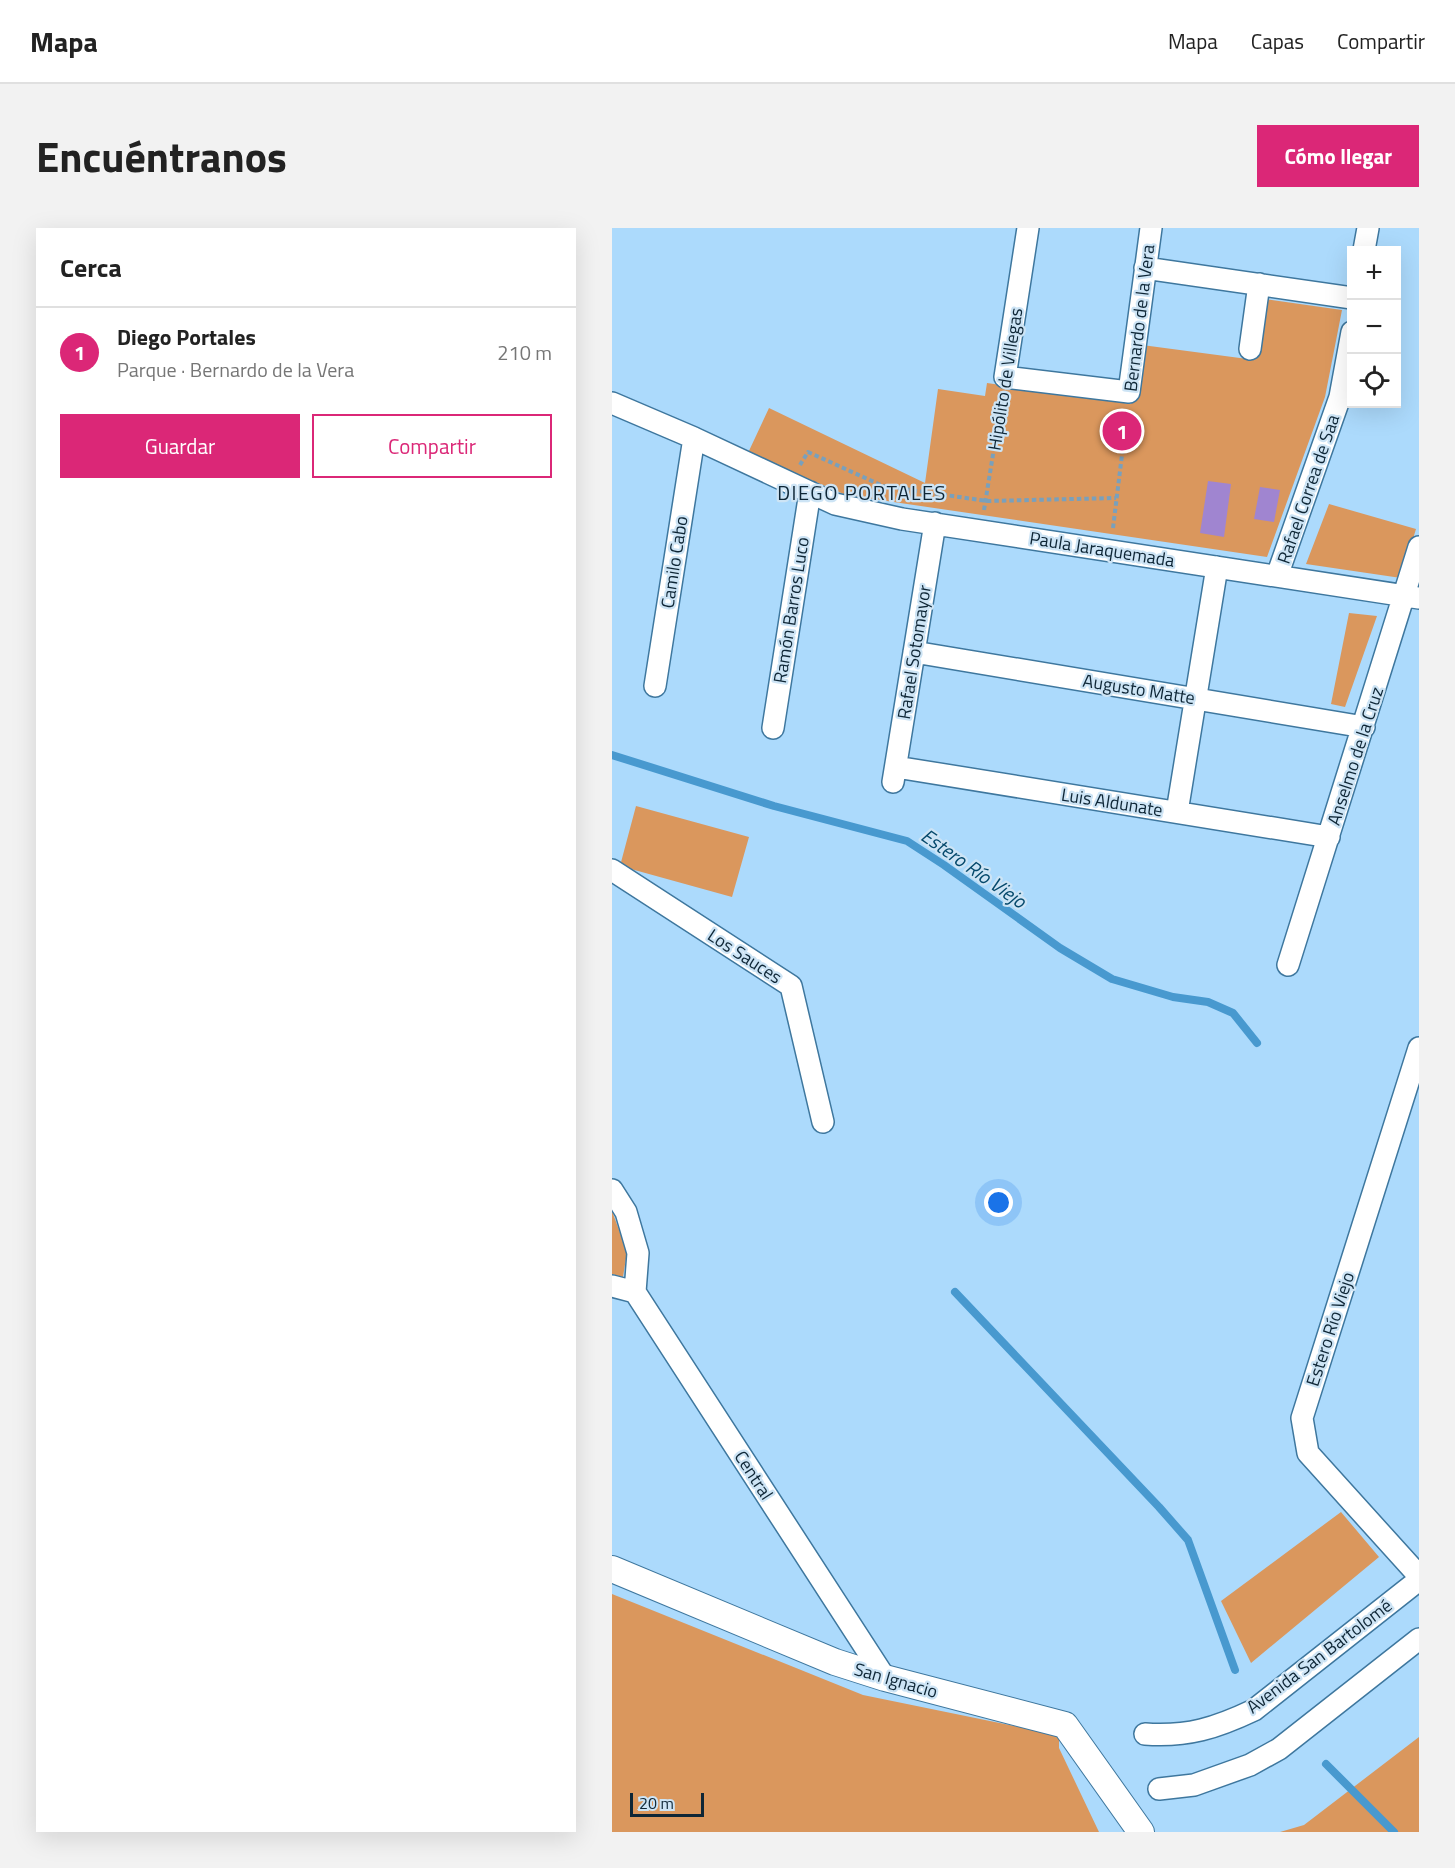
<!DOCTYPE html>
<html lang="es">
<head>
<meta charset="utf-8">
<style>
	:root { --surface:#fff; --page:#f2f2f2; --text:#222; --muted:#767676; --line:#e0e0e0; --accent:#db2777 }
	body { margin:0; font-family:"Titillium Web",sans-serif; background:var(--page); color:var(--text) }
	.controls { position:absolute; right:18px; top:18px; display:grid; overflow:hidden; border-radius:0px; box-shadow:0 6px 24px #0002 }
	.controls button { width:54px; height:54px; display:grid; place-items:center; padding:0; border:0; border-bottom:2px solid var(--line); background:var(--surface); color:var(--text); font:30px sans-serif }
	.scale { position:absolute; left:18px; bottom:15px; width:74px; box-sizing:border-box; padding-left:6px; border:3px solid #0e2636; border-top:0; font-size:16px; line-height:21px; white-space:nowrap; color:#0e2636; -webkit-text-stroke:4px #cde4f5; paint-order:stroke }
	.you { position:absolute; left:387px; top:975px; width:21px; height:21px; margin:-15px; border:4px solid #fff; border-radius:50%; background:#1a73e8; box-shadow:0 0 0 9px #1a73e833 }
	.badge { display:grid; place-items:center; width:39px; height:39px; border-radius:50%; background:var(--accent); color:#fff; font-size:20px; font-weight:700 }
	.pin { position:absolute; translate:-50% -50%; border:3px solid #fff; box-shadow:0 2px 6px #0006 }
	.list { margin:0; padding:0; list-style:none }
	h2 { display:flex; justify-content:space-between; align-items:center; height:78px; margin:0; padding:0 24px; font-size:26px }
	h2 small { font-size:20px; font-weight:400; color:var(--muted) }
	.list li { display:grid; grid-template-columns:39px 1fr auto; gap:18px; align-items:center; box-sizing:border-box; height:90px; padding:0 24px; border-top:2px solid var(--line) }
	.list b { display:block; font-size:22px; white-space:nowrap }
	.list p { margin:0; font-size:20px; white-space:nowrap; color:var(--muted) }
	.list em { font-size:20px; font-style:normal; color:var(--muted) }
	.actions { display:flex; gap:12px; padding:18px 24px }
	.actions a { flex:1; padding:14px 0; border:2px solid var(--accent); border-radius:0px; text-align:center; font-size:21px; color:var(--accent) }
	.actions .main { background:var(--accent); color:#fff }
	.icon { flex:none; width:33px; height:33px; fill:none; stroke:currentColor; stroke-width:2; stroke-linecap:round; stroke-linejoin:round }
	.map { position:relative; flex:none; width:807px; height:1604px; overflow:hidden; border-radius:0px }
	header { display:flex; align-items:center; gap:36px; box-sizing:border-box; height:84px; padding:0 30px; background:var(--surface); border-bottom:2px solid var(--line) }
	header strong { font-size:28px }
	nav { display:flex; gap:33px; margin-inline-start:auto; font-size:21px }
	.intro { display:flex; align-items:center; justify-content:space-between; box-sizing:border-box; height:144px; padding:0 36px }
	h1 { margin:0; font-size:42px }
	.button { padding:15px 27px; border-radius:0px; background:var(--accent); color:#fff; font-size:21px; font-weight:700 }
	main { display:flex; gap:36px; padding:0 36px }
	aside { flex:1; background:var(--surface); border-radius:0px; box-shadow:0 6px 24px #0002 }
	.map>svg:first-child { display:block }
</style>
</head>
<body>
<header>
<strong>Mapa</strong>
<nav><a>Mapa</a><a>Capas</a><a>Compartir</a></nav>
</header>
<div class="intro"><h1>Encuéntranos</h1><a class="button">Cómo llegar</a></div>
<main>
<aside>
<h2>Cerca<small></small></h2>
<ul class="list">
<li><span class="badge">1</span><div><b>Diego Portales</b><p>Parque · Bernardo de la Vera</p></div><em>210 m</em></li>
</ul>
<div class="actions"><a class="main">Guardar</a><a>Compartir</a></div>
</aside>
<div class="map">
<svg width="807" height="1604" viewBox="0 0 807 1604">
	<rect width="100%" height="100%" fill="#acdafc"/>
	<path fill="#da975d" d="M653,71L730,82L713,169L655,329L234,267L136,225L157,180L313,255L326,161L373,168L375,155L519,176L530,117L643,132Z
		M717,276L804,301L789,350L694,336Z
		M737,385L765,388L733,479L719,476Z
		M24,578L137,609L120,669L8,638Z
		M0,983L15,1024L11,1049L0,1046Z
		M729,1284L767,1329L639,1435L609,1373Z
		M0,1366L251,1467L447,1507V1520L487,1604H0Z
		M807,1509V1604H668L692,1597Z"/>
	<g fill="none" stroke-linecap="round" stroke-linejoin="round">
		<path stroke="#4899cf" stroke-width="8" d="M0,527L162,578L295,613L332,637L448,720L500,751L561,769L596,774L621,785L645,815
			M343,1064L547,1279L576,1312L623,1442
			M714,1536L782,1604"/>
	</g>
	<path fill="#a085d0" d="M596,253L619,256L612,309L588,305Z
		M648,259L668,262L662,294L642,291Z"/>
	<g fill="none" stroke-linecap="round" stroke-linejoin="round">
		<g stroke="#3e779e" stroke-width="24">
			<path id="minor" d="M416,0L393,149L517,164L539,0
				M752,22L756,0
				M533,40L740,70
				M638,121L647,56
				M0,175L82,210L223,276L290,291L807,370
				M665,348L728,169L740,104
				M302,424L752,499
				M43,458L82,210
				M161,500L198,264
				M284,539L717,609
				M281,554L323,295
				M565,584L605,339
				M0,642L179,758L211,894
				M676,737L807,319
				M807,820L690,1190L696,1225L807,1348
				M0,962L14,984L26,1025L23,1064
				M0,1058L23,1064L273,1450
				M533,1506C576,1509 604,1500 642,1482L807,1352
				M547,1561L582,1557L638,1537L667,1521L807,1411"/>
		</g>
		<g stroke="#3e779e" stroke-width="28">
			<path id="tertiary" d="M0,1341L223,1434L273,1450L453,1497L529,1604"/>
		</g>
		<path stroke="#79a0bc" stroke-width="4" stroke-dasharray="4.5 3" stroke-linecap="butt" d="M188,237L196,224L271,258L375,273L504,270
			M372,282L390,171
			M501,300L515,186"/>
		<use href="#minor" stroke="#fff" stroke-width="21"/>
		<use href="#tertiary" stroke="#fff" stroke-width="26"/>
	</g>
	<g text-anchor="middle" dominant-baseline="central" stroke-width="4.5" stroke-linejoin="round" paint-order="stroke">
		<g font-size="18" fill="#0e2636" stroke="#cde4f5">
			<text transform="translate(527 90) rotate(-83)">Bernardo de la Vera</text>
			<text transform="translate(393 151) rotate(-81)">Hipólito de Villegas</text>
			<text transform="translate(696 261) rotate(-71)">Rafael Correa de Saa</text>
			<text transform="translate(490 321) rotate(9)">Paula Jaraquemada</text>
			<text transform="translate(62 334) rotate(-81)">Camilo Cabo</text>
			<text transform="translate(179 382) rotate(-81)">Ramón Barros Luco</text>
			<text transform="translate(302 424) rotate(-81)">Rafael Sotomayor</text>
			<text transform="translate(527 461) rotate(9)">Augusto Matte</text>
			<text transform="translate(743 528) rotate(-72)">Anselmo de la Cruz</text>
			<text transform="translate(500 574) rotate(9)">Luis Aldunate</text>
			<text transform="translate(133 728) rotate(33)">Los Sauces</text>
			<text transform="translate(718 1101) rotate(-72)">Estero Río Viejo</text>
			<text transform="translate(142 1247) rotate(57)">Central</text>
			<text transform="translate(707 1428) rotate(-37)">Avenida San Bartolomé</text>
			<text transform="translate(284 1452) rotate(16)">San Ignacio</text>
		</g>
		<g font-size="20" letter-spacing="1.5" fill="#0e2636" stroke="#cde4f5">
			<text x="250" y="264">DIEGO PORTALES</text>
		</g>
		<g font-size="20" font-style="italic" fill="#05496c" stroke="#cde4f5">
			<text transform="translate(362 640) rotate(35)">Estero Río Viejo</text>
		</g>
	</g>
</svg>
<div class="controls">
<button>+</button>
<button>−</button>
<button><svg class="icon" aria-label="locate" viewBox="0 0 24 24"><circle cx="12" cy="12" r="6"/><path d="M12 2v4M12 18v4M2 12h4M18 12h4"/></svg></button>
</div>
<div class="scale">20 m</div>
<div class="you"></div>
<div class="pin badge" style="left:510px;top:203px">1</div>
</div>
</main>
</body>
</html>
